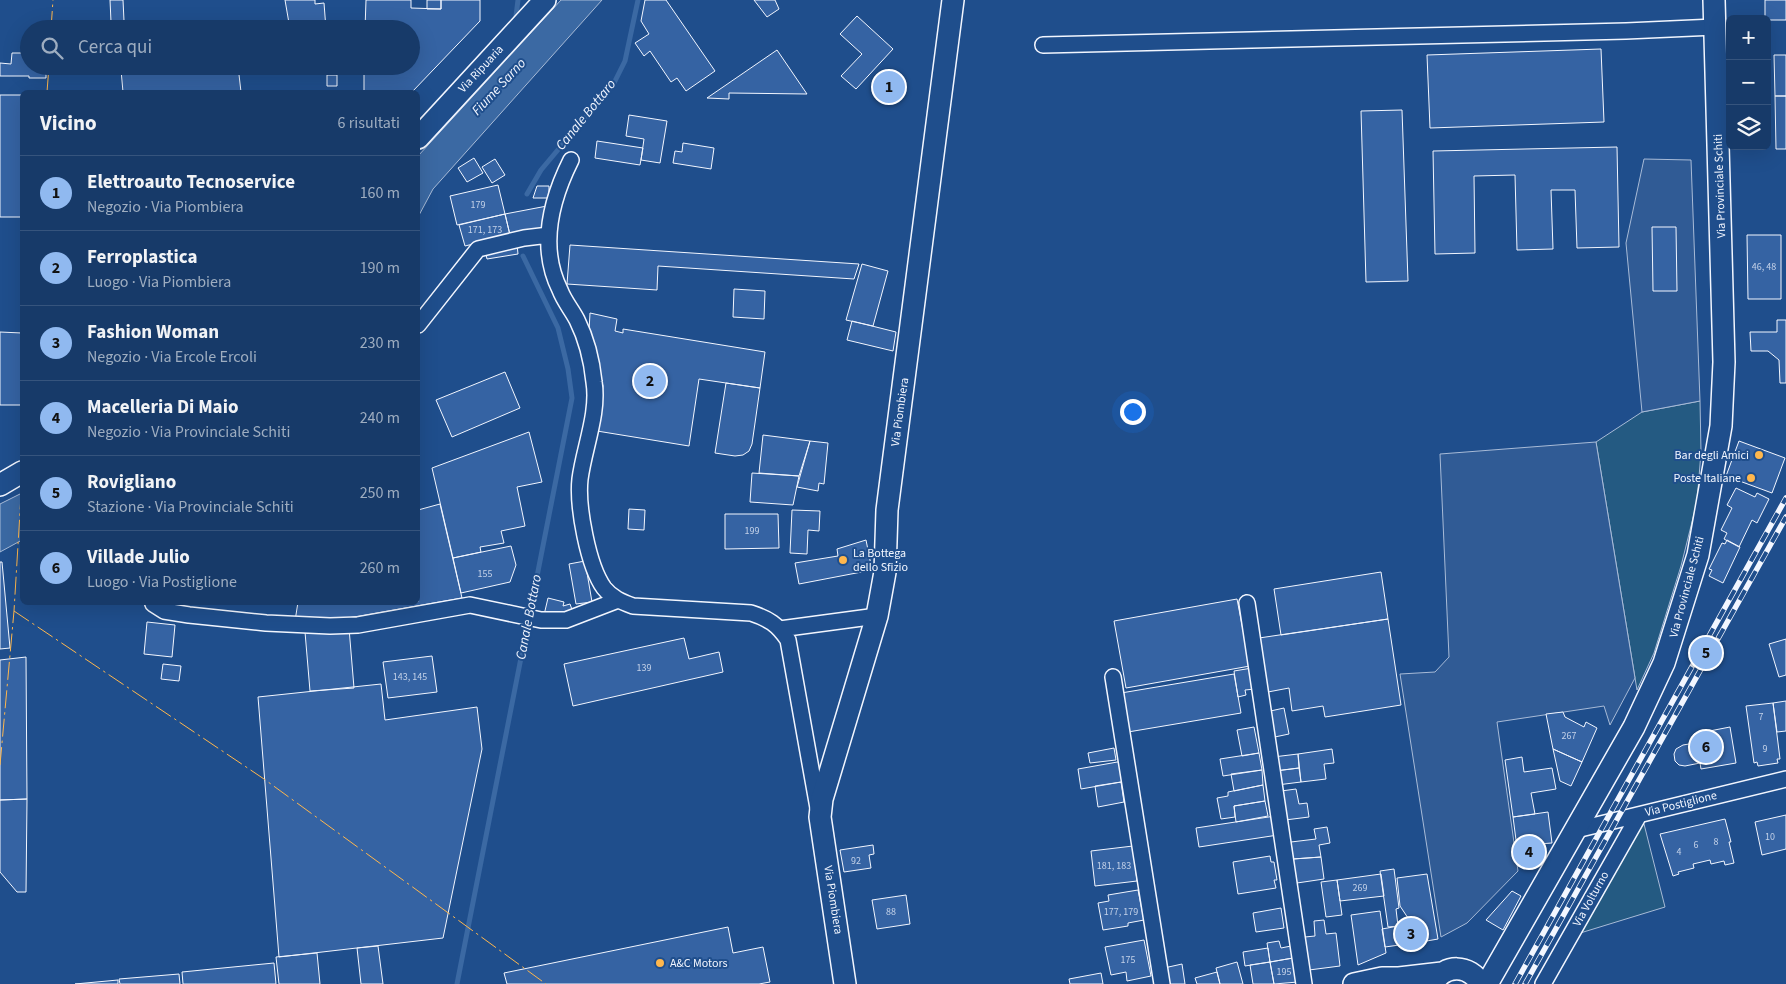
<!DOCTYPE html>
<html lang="it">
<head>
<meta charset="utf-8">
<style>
	:root { --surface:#173a69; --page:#244571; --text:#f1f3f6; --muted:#9eadc0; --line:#36547d; --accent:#90b9f0 }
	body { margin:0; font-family:"Source Sans 3",sans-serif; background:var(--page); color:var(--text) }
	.controls { position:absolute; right:15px; top:15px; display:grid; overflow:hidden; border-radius:8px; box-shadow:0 5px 20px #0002 }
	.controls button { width:45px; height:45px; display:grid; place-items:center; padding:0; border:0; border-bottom:1px solid var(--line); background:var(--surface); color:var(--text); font:25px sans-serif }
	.you { position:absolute; left:1132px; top:411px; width:18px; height:18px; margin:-12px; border:4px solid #fff; border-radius:50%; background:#1a73e8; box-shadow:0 0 0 8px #1a73e833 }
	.badge { display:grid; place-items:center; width:32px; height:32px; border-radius:50%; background:var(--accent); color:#111; font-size:16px; font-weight:700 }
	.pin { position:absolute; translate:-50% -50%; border:2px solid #fff; box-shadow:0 1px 5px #0006 }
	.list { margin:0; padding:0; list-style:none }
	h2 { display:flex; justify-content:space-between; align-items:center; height:65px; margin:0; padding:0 20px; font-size:21px }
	h2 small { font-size:16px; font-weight:400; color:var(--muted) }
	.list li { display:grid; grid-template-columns:32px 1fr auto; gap:15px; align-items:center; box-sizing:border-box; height:75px; padding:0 20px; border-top:1px solid var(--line) }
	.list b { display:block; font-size:19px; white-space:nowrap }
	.list p { margin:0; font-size:16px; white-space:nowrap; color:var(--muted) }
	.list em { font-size:16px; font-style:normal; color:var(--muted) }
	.icon { flex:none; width:28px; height:28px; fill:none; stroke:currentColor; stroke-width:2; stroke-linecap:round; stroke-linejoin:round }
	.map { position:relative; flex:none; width:1786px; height:984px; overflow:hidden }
	.search { position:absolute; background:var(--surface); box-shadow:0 5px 20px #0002; left:20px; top:20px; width:400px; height:55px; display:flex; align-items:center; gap:12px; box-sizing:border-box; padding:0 18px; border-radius:28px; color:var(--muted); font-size:19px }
	.panel { position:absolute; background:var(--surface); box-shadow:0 5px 20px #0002; left:20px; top:90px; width:400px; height:515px; border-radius:8px }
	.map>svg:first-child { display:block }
</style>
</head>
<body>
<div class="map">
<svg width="1786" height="984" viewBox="0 0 1786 984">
	<rect width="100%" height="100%" fill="#1f4e8c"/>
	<path fill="#245a82" stroke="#a8bbd7" d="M1700,401L1701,452L1697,502L1681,566L1654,653L1637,690L1596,442L1642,412Z
		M1644,824L1665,907L1577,934L1634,831Z"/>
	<path fill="#305b95" stroke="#a8bbd7" d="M1644,159L1691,160L1700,401L1642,412L1626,243Z
		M1596,442L1635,678L1610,725L1604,706L1497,722L1518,871L1467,923L1441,937L1400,674L1435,672L1449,657L1440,454Z"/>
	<path fill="#3b69a3" stroke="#a8bbd7" d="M561,0H602L433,189L418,217V156Z
		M22,493V540L0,552V504Z"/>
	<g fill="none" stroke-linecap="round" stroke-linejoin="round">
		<path stroke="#3b69a3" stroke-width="5" d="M516,16L518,0
			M527,194L541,170L614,83L625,61L638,0
			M457,984L572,398L568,369L558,328L523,256"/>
	</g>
	<path fill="#3563a3" stroke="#f2f6ff" d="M110,0H123L124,21L111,22Z
		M285,0H315V4L324,3L326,29H290Z
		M366,0H411V8L441,9V0H480V21L412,92H364V66H411V29H365Z
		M427,0H441V9H427Z
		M645,0H666L715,71L686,91L677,78L671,82L650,51L644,56L635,43L649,34L641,21Z
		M754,0H775L779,9L767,17Z
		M1765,0H1786V20H1767L1765,19Z
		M857,16L893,49L856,89L841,76L862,54L840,34Z
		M1601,49L1604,122L1430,128L1427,55Z
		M777,50L807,94L729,93V99L707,98Z
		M12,53H29V66H46V78H29V76H0V63L11,64Z
		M1774,55H1786V96H1775Z
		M161,66H238L241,92H123L121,70Z
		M327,75H337V86H327Z
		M0,95H22V217H0Z
		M1775,96H1786V149H1776Z
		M1402,110L1408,281L1366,282L1361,111Z
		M629,115L667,121L660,163L641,160L644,139L626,136Z
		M597,141L643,148L640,165L595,158Z
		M683,143L714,148L711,169L673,163L675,151L682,152Z
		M1617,147L1619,247L1577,248L1575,190H1551L1553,249L1517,250L1515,175L1474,176L1475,253L1435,254L1433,151Z
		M474,158L483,173L467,182L458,168Z
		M495,159L505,175L492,183L482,167Z
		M498,185L505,214L457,225L450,196Z
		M537,186H549V198H533Z
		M547,206L545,228L510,235L505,214Z
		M505,214L510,235L465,246L459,225Z
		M1652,227H1676L1677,291H1653Z
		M1747,235H1781V299H1748Z
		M517,244L518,254L487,259L485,250Z
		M570,245L859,264L854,279L658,266L657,290L567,284Z
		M862,264L888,271L873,326L846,320Z
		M734,289L765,291L764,319L733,317Z
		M590,313L617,319L615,331L623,333V329L765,352L760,388L699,379L689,446L597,431L603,386L589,331Z
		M1777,320H1786V383H1780L1779,360L1768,351H1751L1750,332H1777Z
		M852,321L896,332L893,351L847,340Z
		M0,332L22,333V405H0Z
		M505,372L520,408L452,437L436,400Z
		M726,383L760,388L752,444L749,451L743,455L735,456L715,453Z
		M529,432L542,482L517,487L525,526L501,531L504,543L480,547L481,552L453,558L432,468Z
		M763,435L810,441L799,476L759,473Z
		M810,441L828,443L824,484L819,483L818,491L797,487Z
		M1739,441L1785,458L1772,493L1726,476Z
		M752,473L799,476L793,505L750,502Z
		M1736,488L1755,497L1757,493L1769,499L1757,523L1752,520L1739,547L1724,539L1727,533L1721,530L1732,508L1727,505Z
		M440,504L462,598L331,621H295L298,602H418V510Z
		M629,509L645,510L644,530L628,529Z
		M792,510L820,511L819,531L808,530L807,554L790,553Z
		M725,514H778L779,548L725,549Z
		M866,540L872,570L799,584L795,563L838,556L837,549Z
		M1727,540L1740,547L1723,583L1709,576L1712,570L1709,569L1722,543L1725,544Z
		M511,546L516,565L510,582L461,593L453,558Z
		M585,561L592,602L576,604L569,564Z
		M0,562H2L10,648L0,649Z
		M1381,572L1388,619L1281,635L1274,589Z
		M548,598L564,602L563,606L570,604L574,615H544Z
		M1237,599L1250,666L1126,688L1114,621Z
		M1388,619L1401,705L1325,717L1323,706L1292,711L1289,688L1268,692L1259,638Z
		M147,622L175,625L172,657L144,654Z
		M349,628L354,688L310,691L305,632Z
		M684,638L689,659L719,652L723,672L573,706L564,664Z
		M1786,639V675L1779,677L1769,644Z
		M432,656L437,692L388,698L383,662Z
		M26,657L27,799L0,800V660Z
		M163,664L181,666L179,681L161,679Z
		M1252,668L1255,689L1245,690L1246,695L1238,697L1234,671Z
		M1234,674L1241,713L1128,732L1121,693Z
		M381,684L385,720L477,707L482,749L443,938L279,957L258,697Z
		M1786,701V731L1777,732L1773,703Z
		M1773,703L1780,759H1777L1778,763L1758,766L1757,762L1754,763L1746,706Z
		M1284,708L1289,734L1270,738L1266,712Z
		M1563,712L1565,717L1584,727L1586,722L1597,728L1582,762L1553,749L1546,714Z
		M1254,727L1259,753L1242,756L1237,730Z
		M1730,727L1736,763L1701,769L1700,763L1685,766L1679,765L1675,761L1674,754L1676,749L1683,745L1695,743L1694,734Z
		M1114,748L1116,760L1090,763L1088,753Z
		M1332,749L1334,763L1324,764L1326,779L1301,782L1298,754Z
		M1553,749L1582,762L1571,786L1560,781Z
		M1259,753L1262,770L1223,776L1220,759Z
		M1298,754L1299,768L1275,771L1273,757Z
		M1522,757L1524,772L1552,768L1556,789L1531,793L1535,814L1513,817L1505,760Z
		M1123,761L1127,781L1081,789L1078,769Z
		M1299,768L1301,782L1277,785L1275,771Z
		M1262,770L1263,785L1234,791L1231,774Z
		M1121,782L1124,802L1098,807L1095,786Z
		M1263,785L1265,801L1234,806L1235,817L1221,819L1217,798L1228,796V792Z
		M1296,789L1299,804L1307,803L1309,817L1285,820L1281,791Z
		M27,799L26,892H17L0,872V800Z
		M1265,801L1268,816L1236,822L1234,806Z
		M1548,812L1552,843L1538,844L1540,860L1519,863L1513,817Z
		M1786,815V849L1762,855L1755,822Z
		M1275,816L1278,835L1199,847L1196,828Z
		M1725,819L1731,842H1729L1734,863L1725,865L1724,861L1711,864L1710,860L1693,864L1694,868L1678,872L1679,874L1673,876L1660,834Z
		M1327,827L1330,843L1319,845L1321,857L1293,859L1291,842L1316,839L1314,829Z
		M873,845L874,854L869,855L871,868L844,872L840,850Z
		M1133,846L1137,881L1095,886L1091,851Z
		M1270,856L1271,862H1274L1277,880H1274L1276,888L1238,894L1233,862Z
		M1321,857L1324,879L1297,883L1293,859Z
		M1394,869L1399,908L1396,909L1398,926L1388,927L1380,871Z
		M1381,874L1384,896L1340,901L1337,880Z
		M1427,874L1438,939L1421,942L1415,923L1412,924L1400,906L1397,878Z
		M1337,880L1342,915L1326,917L1321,882Z
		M1138,890L1144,920L1128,923V926L1103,930L1098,903L1109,901L1108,895Z
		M1512,891L1521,896L1503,930L1486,920Z
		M906,895L910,924L877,929L872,900Z
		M1281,908L1284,928L1256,932L1253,913Z
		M1380,911L1386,953L1358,965L1351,915Z
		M1324,920L1326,934L1336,933L1340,966L1309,970L1305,937L1315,936L1314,921Z
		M1415,923L1421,942L1385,947L1382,929Z
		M728,927L733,953L763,947L770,982L759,984H507L504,973Z
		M1144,940L1151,976L1127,981L1126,972L1111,975L1105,947Z
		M1279,941L1281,948L1291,946L1293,958L1270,962L1267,943Z
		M378,946L383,984H361L357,948Z
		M1268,948L1270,962L1245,966L1243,952Z
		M317,953L320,984H279L276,957Z
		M1293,958L1298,982L1274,984L1270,962Z
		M1237,962L1243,984H1220L1216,968Z
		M1270,962L1274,984H1253L1250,965Z
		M274,963L276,984H183L182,972Z
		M1182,964L1185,984H1167L1164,968Z
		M1217,972L1220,984H1197L1195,978Z
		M1101,973L1103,984H1070L1069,979Z
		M179,974L180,984H120L119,979Z
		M118,980V984H75Z"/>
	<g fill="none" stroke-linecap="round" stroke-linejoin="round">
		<g stroke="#f2f6ff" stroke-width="18">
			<path id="street" d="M1043,45L1626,31L1715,27
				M571,160C551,200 539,248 560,290C564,301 572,310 577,320C586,338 592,362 594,382C599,413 584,448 580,479C577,506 588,566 604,588C612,598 622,602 633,606L751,613C769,619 777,624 788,640L818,808
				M418,325L478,249L524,238L549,235
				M1247,603L1304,984
				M153,604L164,611L189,615L266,623L330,626L358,625L470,605L541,620H566L618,600
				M780,629L877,616
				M1113,677L1162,984
				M1576,830L1786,779
				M1543,984L1639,815"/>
		</g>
		<g stroke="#f2f6ff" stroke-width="24">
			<path id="secondary" d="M418,138L545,0
				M0,485L22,472
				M1433,983C1445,964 1469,964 1481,984
				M845,984L820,817L822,799L877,616L885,572L887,510L953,0
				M1354,984L1382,978H1399L1442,973
				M1487,984L1634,727L1664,663L1698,555L1721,426L1724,362L1714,0"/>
		</g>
		<use href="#street" stroke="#1f4e8c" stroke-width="15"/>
		<use href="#secondary" stroke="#1f4e8c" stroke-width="21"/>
		<g stroke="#f2f6ff" stroke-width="5.5">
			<path id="rail" d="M1515,984L1786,498
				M1525,984L1786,517"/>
		</g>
		<use href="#rail" stroke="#1f4e8c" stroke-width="4" stroke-dasharray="11" stroke-linecap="butt"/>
		<path stroke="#ffb74d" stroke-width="1" stroke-dasharray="18 4 2.5 4" stroke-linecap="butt" d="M51,29L53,0
			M47,92L49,66
			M14,611L264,779L546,984
			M0,765L14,611L22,479"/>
	</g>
	<g fill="#ffb74d" stroke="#1f4e8c" stroke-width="2">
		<circle cx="1759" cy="455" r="5"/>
		<circle cx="1751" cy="478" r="5"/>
		<circle cx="843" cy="560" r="5"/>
		<circle cx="660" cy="963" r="5"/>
	</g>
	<g text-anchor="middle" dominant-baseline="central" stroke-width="4" stroke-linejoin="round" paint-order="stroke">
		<g font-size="10" fill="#c3d1e8">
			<text x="478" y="205">179</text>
			<text x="485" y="230">171, 173</text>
			<text x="1764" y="267">46, 48</text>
			<text x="752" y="531">199</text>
			<text x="485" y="574">155</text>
			<text x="644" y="668">139</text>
			<text x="410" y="677">143, 145</text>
			<text x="1761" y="717">7</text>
			<text x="1569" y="736">267</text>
			<text x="1765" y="749">9</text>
			<text x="1770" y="837">10</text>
			<text x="1716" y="842">8</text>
			<text x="1696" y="845">6</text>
			<text x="1679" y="852">4</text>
			<text x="856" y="861">92</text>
			<text x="1114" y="866">181, 183</text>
			<text x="1360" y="888">269</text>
			<text x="891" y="912">88</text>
			<text x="1121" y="912">177, 179</text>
			<text x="1128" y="960">175</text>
			<text x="1284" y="972">195</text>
		</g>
		<g font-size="12" fill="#f2f6ff" stroke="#1f4e8c">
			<text transform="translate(481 69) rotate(-47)">Via Ripuaria</text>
			<text transform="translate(1720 186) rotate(-92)">Via Provinciale Schiti</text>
			<text transform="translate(900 412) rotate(-82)">Via Piombiera</text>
			<text transform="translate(1687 587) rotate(-75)">Via Provinciale Schiti</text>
			<text transform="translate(1681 804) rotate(-14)">Via Postiglione</text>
			<text transform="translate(1591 899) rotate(-61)">Via Volturno</text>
			<text transform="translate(833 900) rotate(81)">Via Piombiera</text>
		</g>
		<g font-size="12" fill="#f2f6ff" stroke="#1f4e8c" text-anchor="end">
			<text x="1749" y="455">Bar degli Amici</text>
			<text x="1741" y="478">Poste Italiane</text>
			<text x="853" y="553" text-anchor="start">La Bottega<tspan x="853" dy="14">dello Sfizio</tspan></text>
			<text x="670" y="963" text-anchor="start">A&amp;C Motors</text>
		</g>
		<g font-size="14" font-style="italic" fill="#f2f6ff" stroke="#1f4e8c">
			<text transform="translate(499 87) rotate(-47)">Fiume Sarno</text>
			<text transform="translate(586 115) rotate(-51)">Canale Bottaro</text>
			<text transform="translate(529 617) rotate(-79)">Canale Bottaro</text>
		</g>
	</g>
</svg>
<div class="controls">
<button>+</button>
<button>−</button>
<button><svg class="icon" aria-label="layers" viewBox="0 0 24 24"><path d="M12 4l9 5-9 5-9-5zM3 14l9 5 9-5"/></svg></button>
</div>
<div class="you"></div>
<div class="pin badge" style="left:889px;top:87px">1</div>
<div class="pin badge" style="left:650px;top:381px">2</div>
<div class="pin badge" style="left:1411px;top:934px">3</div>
<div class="pin badge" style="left:1529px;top:852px">4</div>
<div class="pin badge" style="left:1706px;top:653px">5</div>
<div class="pin badge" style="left:1706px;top:747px">6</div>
<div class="search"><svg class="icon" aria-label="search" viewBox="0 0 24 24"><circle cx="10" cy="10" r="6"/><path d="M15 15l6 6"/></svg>Cerca qui</div>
<section class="panel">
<h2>Vicino<small>6 risultati</small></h2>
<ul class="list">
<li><span class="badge">1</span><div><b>Elettroauto Tecnoservice</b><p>Negozio · Via Piombiera</p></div><em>160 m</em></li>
<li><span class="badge">2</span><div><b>Ferroplastica</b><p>Luogo · Via Piombiera</p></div><em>190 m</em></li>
<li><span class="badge">3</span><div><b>Fashion Woman</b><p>Negozio · Via Ercole Ercoli</p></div><em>230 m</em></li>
<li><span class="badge">4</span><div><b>Macelleria Di Maio</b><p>Negozio · Via Provinciale Schiti</p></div><em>240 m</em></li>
<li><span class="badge">5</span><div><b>Rovigliano</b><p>Stazione · Via Provinciale Schiti</p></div><em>250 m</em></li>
<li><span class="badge">6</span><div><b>Villade Julio</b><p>Luogo · Via Postiglione</p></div><em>260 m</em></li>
</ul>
</section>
</div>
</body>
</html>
